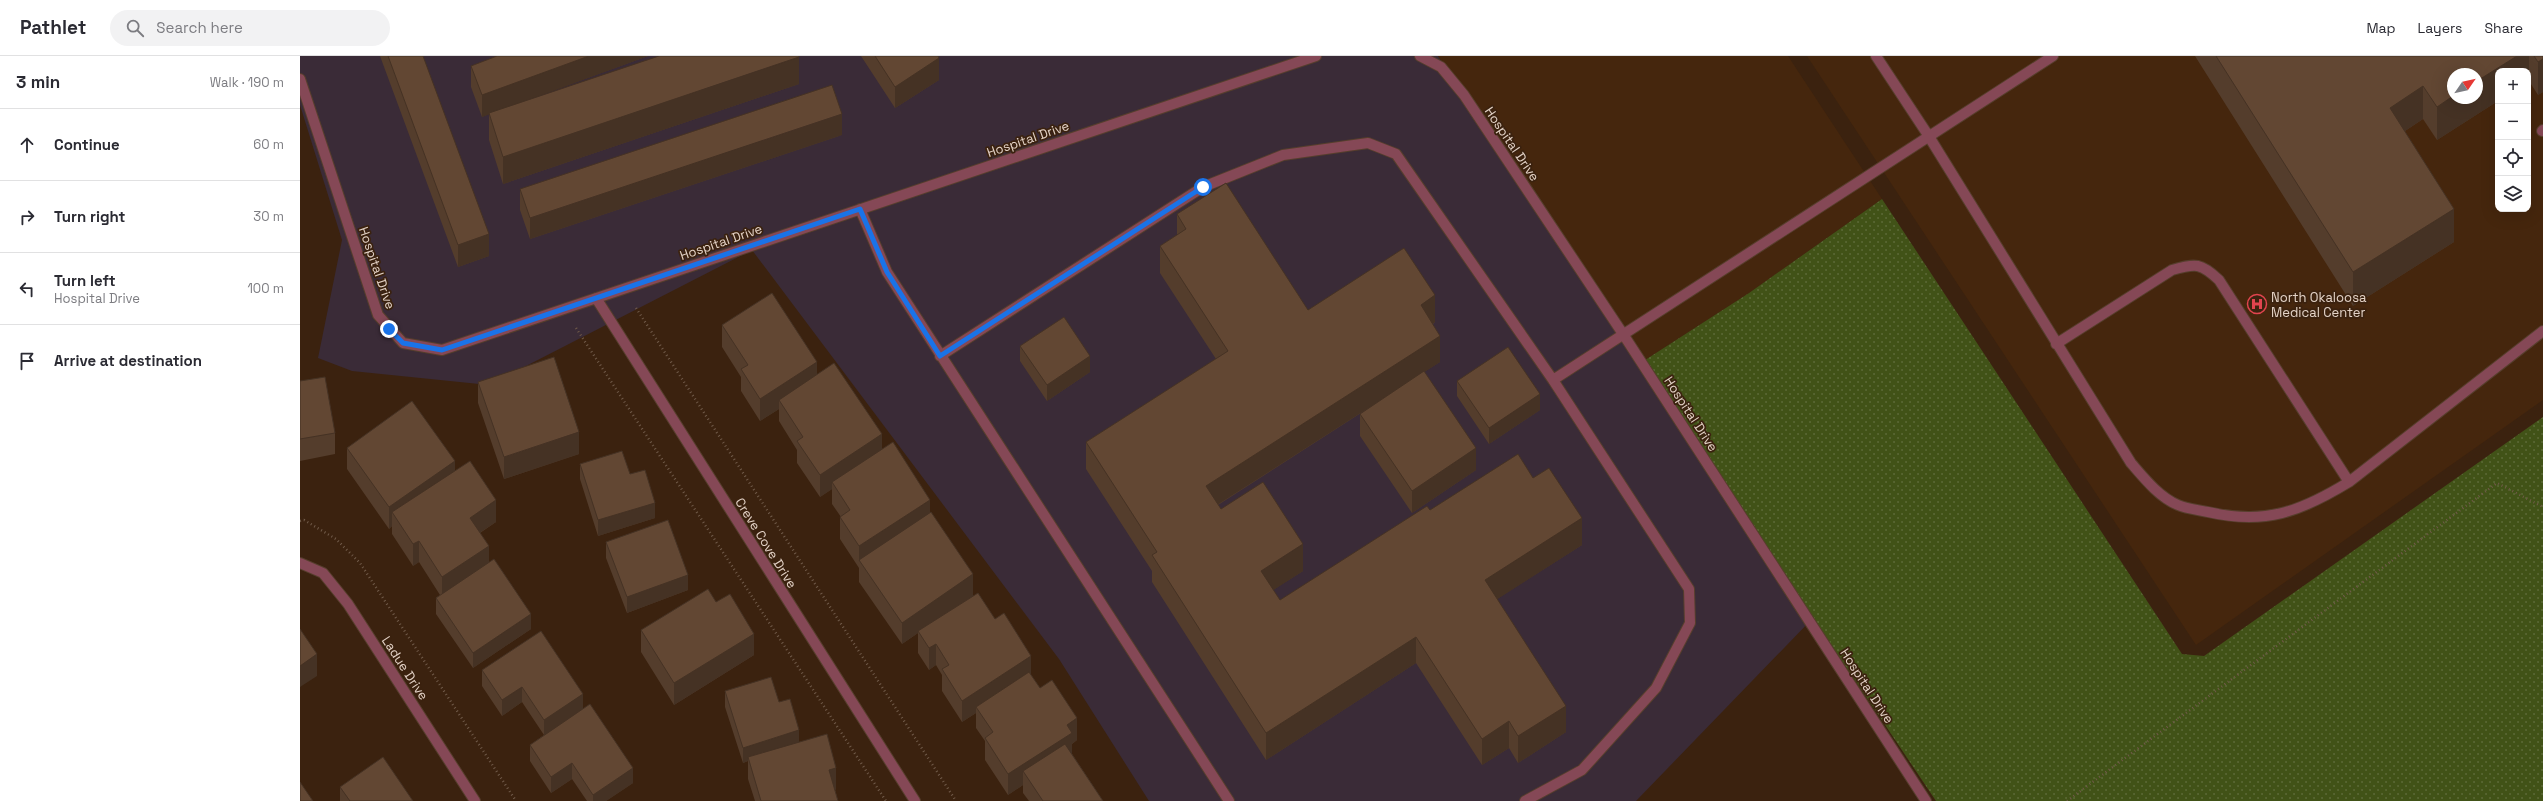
<!DOCTYPE html>
<html lang="en">
<head>
<meta charset="utf-8">
<style>
	:root { --surface:#fff; --page:#f2f2f3; --text:#2b2b33; --muted:#7c7c81; --line:#e1e1e2 }
	body { margin:0; font-family:"Space Grotesk",sans-serif; background:var(--page); color:var(--text) }
	.controls { position:absolute; right:12px; top:12px; display:grid; overflow:hidden; border-radius:8px; box-shadow:0 4px 16px #0002 }
	.controls button { width:36px; height:36px; display:grid; place-items:center; padding:0; border:0; border-bottom:1px solid var(--line); background:var(--surface); color:var(--text); font:20px sans-serif }
	.compass { position:absolute; left:2147px; top:12px; width:36px; height:36px; border-radius:50%; background:var(--surface); box-shadow:0 4px 16px #0002; rotate:56deg }
	.stop { position:absolute; width:12px; height:12px; margin:-9px; border:3px solid #1a73e8; border-radius:50%; background:#fff }
	.stop.end { background:#1a73e8; border-color:#fff; box-shadow:0 1px 4px #0008 }
	.list { margin:0; padding:0; list-style:none }
	h2 { display:flex; justify-content:space-between; align-items:center; height:52px; margin:0; padding:0 16px; font-size:17px }
	h2 small { font-size:13px; font-weight:400; color:var(--muted) }
	.list li { display:grid; grid-template-columns:26px 1fr auto; gap:12px; align-items:center; box-sizing:border-box; height:72px; padding:0 16px; border-top:1px solid var(--line) }
	.list b { display:block; font-size:15px; white-space:nowrap }
	.list p { margin:0; font-size:13px; white-space:nowrap; color:var(--muted) }
	.list em { font-size:13px; font-style:normal; color:var(--muted) }
	.icon { flex:none; width:22px; height:22px; fill:none; stroke:currentColor; stroke-width:2; stroke-linecap:round; stroke-linejoin:round }
	.map { position:relative; flex:none; width:2243px; height:745px; overflow:hidden }
	header { display:flex; align-items:center; gap:24px; box-sizing:border-box; height:56px; padding:0 20px; background:var(--surface); border-bottom:1px solid var(--line) }
	header strong { font-size:19px }
	nav { display:flex; gap:22px; margin-inline-start:auto; font-size:14px }
	.search { width:280px; height:36px; background:var(--page); display:flex; align-items:center; gap:10px; box-sizing:border-box; padding:0 14px; border-radius:22px; color:var(--muted); font-size:15px }
	main { display:flex }
	aside { flex:1; background:var(--surface) }
	.map>svg:first-child { display:block }
</style>
</head>
<body>
<header>
<strong>Pathlet</strong>
<div class="search"><svg class="icon" aria-label="search" viewBox="0 0 24 24"><circle cx="10" cy="10" r="6"/><path d="M15 15l6 6"/></svg>Search here</div>
<nav><a>Map</a><a>Layers</a><a>Share</a></nav>
</header>
<main>
<aside>
<h2>3 min<small>Walk · 190 m</small></h2>
<ul class="list">
<li><svg class="icon" aria-label="ahead" viewBox="0 0 24 24"><path d="M12 20V5M6 11l6-6 6 6"/></svg><div><b>Continue</b></div><em>60 m</em></li>
<li><svg class="icon" aria-label="right" viewBox="0 0 24 24"><path d="M7 20v-9h11M14 6l5 5-5 5"/></svg><div><b>Turn right</b></div><em>30 m</em></li>
<li><svg class="icon" aria-label="left" viewBox="0 0 24 24"><path d="M17 20v-9H6M10 6l-5 5 5 5"/></svg><div><b>Turn left</b><p>Hospital Drive</p></div><em>100 m</em></li>
<li><svg class="icon" aria-label="arrive" viewBox="0 0 24 24"><path d="M6 21V4h12l-3 4 3 4H6"/></svg><div><b>Arrive at destination</b></div></li>
</ul>
</aside>
<div class="map">
<svg width="2243" height="745" viewBox="0 0 2243 745">
	<defs>
		<pattern id="park-dots" width="8" height="8" patternUnits="userSpaceOnUse"><rect width="8" height="8" fill="#415217"/><path d="M2 2h.1M6 6h.1" fill="none" stroke="#5c6a37" stroke-width="1.8" stroke-linecap="round"/></pattern>
	</defs>
	<rect width="100%" height="100%" fill="#3b220f"/>
	<path fill="#3a2b37" d="M0,0H1138L1513,562L1336,745H849L759,603L452,194L189,329L52,315L18,302L42,184L0,49Z"/>
	<path fill="#45260d" fill-rule="evenodd" d="M1138,0H1488L1582,143L1449,237L1342,306Z
		M1507,0H2243V344L1896,589ZM2198,15H2228V153H2198ZM2153,18H2177V42H2153Z"/>
	<path fill="url(#park-dots)" d="M1582,143L1882,598L1904,600L2243,361V745H1636L1342,306L1449,237Z"/>
	<g fill="none" stroke-linecap="round" stroke-linejoin="round">
		<g stroke="#563e2c" stroke-width="12">
			<path id="minor" d="M1120,0L1141,11L1164,39L1323,278L1626,745
				M1576,0L1628,79L1831,407C1844,422 1859,441 1878,449C1887,453 1899,454 1908,456C1965,469 2000,456 2049,426L2243,275
				M0,23L78,259L103,287L142,294L1016,0
				M2242,75L2243,74
				M560,153L587,216L929,745
				M296,242L615,745
				M1756,288L1872,214C1896,207 1901,207 1919,224L2049,426
				M640,300L903,131L983,99L1068,87L1096,98L1253,324L1389,533L1390,567L1356,632L1282,714L1225,745
				M1253,324L1753,0
				M0,507L23,517L48,548L175,745"/>
		</g>
		<path stroke="#715b4a" stroke-width="2.5" stroke-dasharray="1 3" stroke-linecap="butt" d="M336,252L656,745
			M276,272L586,745
			M0,465L4,464L36,483L60,507L216,745
			M1767,745L2197,427L2243,451"/>
		<use href="#minor" stroke="#854856" stroke-width="10"/>
	</g>
	<path fill="#543d2c" d="M80,0H123L189,200L158,211Z
		M197,0H348L227,44L499,28L203,128L189,84V58L182,61L171,31V10Z
		M561,0H638L639,24L595,52Z
		M1895,0H2243V36L2238,39L2229,25L2198,15V45L2137,84L2123,63L2105,75L2154,186L2053,250Z
		M542,79L230,183L220,154V133Z
		M877,158L1008,254L1135,266L1133,268L1140,306L1124,316L1176,414L1112,457L1060,380V358L1078,346L918,449L921,453L1003,515L973,534L980,544L1130,454L1233,422L1282,489L1197,543L1266,676L1218,707L1209,692L1182,709L1116,607L966,704L852,526V515L786,413V386L916,303L860,217V190L877,179Z
		M422,269L517,318L582,393L630,457L673,540L731,619L740,632L777,684L772,688V698L803,745H729L723,737V729L708,739L685,704V685L676,672V657L662,666L642,635V619L636,609L629,614L618,597V577L602,588L559,526V511V512L540,483V461H541L532,448V433L520,441L497,407V394L479,365V353L460,365L441,335V321L422,291Z
		M720,290L790,316L747,345L720,305Z
		M0,325L35,377V398L0,405Z
		M1157,325L1240,354L1189,388L1157,340Z
		M178,326L279,398L204,423L178,347Z
		M47,392L155,415L196,466L180,477L189,506L231,573L173,612L136,558V542L140,539L119,506L113,510L92,478V470L89,473L47,413Z
		M280,408L330,418L355,462L298,480L280,423Z
		M306,486L388,534L327,557L306,502Z
		M416,546L454,599L374,649L341,596V574Z
		M182,614L283,653L333,727L306,745H287L272,723L251,737L230,705V689L244,679L222,646L202,660L182,630Z
		M425,635L479,646L499,686L536,733L535,734L538,745H455L448,723V705L443,707L425,651Z
		M40,731L113,745H40Z"/>
	<path fill="#453224" d="M289,0H348L182,61V39Z
		M2217,0H2229V25L2228,26V15H2198V45L2137,84V51L2153,40V42H2177V25Z
		M499,1V28L203,128V101Z
		M639,2V24L595,52V31Z
		M2243,3V36L2238,39V6Z
		M2123,30V63L2090,85V52Z
		M542,58V79L230,183V162Z
		M2154,153V186L2053,250V216Z
		M189,178V200L158,211V189Z
		M1135,239V266L1121,275V249Z
		M1140,280V306L906,456V430Z
		M790,300V316L747,345V329Z
		M517,306V328L479,344V353L460,365V343Z
		M1240,338V354L1189,388V372Z
		M279,376V398L204,423V401Z
		M582,378V400L532,426V433L520,441V419Z
		M1176,392V414L1112,457V435Z
		M155,405V427L92,456V470L89,473V451Z
		M196,444V466L170,483V462Z
		M630,444V465L559,504V512V490Z
		M355,447V462L298,480V464Z
		M1282,462V489L1185,551V524Z
		M119,485V506L113,510V488Z
		M1003,488V515L961,542V515Z
		M189,490V512L142,543V521Z
		M673,518V540L618,575V577L602,588V567Z
		M388,519V534L327,557V541Z
		M231,558V573L173,612V597Z
		M454,578V599L374,649V627Z
		M1116,581V607L966,704V677Z
		M636,588V609L629,614V592Z
		M17,598V620L0,631V610Z
		M731,600V622L676,651V657L662,666V645Z
		M222,631V646L202,660V644Z
		M283,638V653L244,680V664Z
		M1266,650V676L1218,707V680Z
		M777,662V684L772,688V698L723,715V729L708,739V718L767,669Z
		M1209,665V692L1182,709V683Z
		M499,674V689L448,701V705L443,707V692Z
		M272,707V723L251,737V721Z
		M333,712V727L306,745H293V739Z
		M536,712V733L529,736V714Z"/>
	<path fill="#624733" stroke="#453224" d="M88,0H123L189,178L158,189Z
		M197,0H289L182,39L171,10Z
		M359,0H499V1L203,101L189,57Z
		M575,0H638L639,2L595,31Z
		M1916,0H2217L2177,25V18H2153V40L2137,51L2123,30L2090,52L2154,153L2053,216Z
		M2234,0H2243V3L2238,6Z
		M532,29L542,58L230,162L220,133Z
		M926,127L1008,254L1104,192L1135,239L1121,249L1140,280L906,430L921,453L963,426L1003,488L961,515L980,544L1127,450L1130,454L1218,398L1233,422L1249,412L1282,462L1185,524L1266,650L1218,680L1209,665L1182,683L1116,581L966,677L852,499L857,496L786,386L928,295L860,190L886,173L877,158Z
		M472,237L517,306L460,343L441,313L448,309L422,269Z
		M764,261L790,300L747,329L720,290Z
		M1208,291L1240,338L1189,372L1157,325Z
		M254,301L279,376L204,401L178,326Z
		M534,307L582,378L520,419L497,385L503,381L479,344Z
		M1124,315L1176,392L1112,435L1060,358Z
		M25,321L35,377L0,383V325Z
		M112,345L155,405L89,451L47,392Z
		M593,386L630,444L559,490L540,461L550,454L532,426Z
		M322,395L330,418L345,414L355,447L298,464L280,408Z
		M170,405L196,444L170,462L189,490L142,521L119,485L113,488L92,456Z
		M631,456L673,518L602,567L559,504Z
		M368,464L388,519L327,541L306,486Z
		M194,503L231,558L173,597L136,542Z
		M408,533L416,546L430,538L454,578L374,627L341,574Z
		M678,537L695,563L704,557L731,600L662,645L642,613L649,609L636,588L629,592L618,575Z
		M0,573L17,598L0,610Z
		M241,575L283,638L244,664L222,631L202,644L182,614Z
		M729,616L740,632L752,624L777,662L767,669L772,677L708,718L685,682L693,676L676,651Z
		M471,621L479,646L490,643L499,674L443,692L425,635Z
		M290,648L333,712L293,739L272,707L251,721L230,689Z
		M527,678L536,712L529,714L538,745H461L448,701Z
		M765,688L803,745H743L723,715Z
		M83,701L113,745H50L40,731Z
		M0,726L13,745H0Z"/>
	<g fill="none" stroke-linecap="round" stroke-linejoin="round">
		<path stroke="#1a73e8" stroke-width="5" d="M89,273L103,287L142,294L560,153L587,216L640,300L903,131"/>
	</g>
	<defs>
		<g id="hospital-ring" transform="scale(1)"><circle r="9.5" fill="#3b220f" stroke="#e0444e" stroke-width="1.5"/><path d="M-5-5h3v3.5h4V-5h3V5h-3V1.5h-4V5h-3Z" fill="#e0444e"/></g>
	</defs>
	<g fill-rule="evenodd">
		<use href="#hospital-ring" x="1957" y="248"/>
	</g>
	<g text-anchor="middle" dominant-baseline="central" stroke-width="3.5" stroke-linejoin="round" paint-order="stroke">
		<g font-size="13" fill="#e4d3c7" stroke="#3b220f">
			<text transform="translate(728 83) rotate(-19)">Hospital Drive</text>
			<text transform="translate(1212 88) rotate(56)">Hospital Drive</text>
			<text transform="translate(421 186) rotate(-19)">Hospital Drive</text>
			<text transform="translate(77 212) rotate(71)">Hospital Drive</text>
			<text transform="translate(1391 358) rotate(57)">Hospital Drive</text>
			<text transform="translate(466 487) rotate(58)">Creve Cove Drive</text>
			<text transform="translate(105 612) rotate(57)">Ladue Drive</text>
			<text transform="translate(1567 630) rotate(57)">Hospital Drive</text>
		</g>
		<g font-size="13" fill="#e4d3c7" stroke="#3b220f" text-anchor="start">
			<text x="1971" y="241">North Okaloosa<tspan x="1971" dy="15">Medical Center</tspan></text>
		</g>
	</g>
</svg>
<div class="controls">
<button>+</button>
<button>−</button>
<button><svg class="icon" aria-label="locate" viewBox="0 0 24 24"><circle cx="12" cy="12" r="6"/><path d="M12 2v4M12 18v4M2 12h4M18 12h4"/></svg></button>
<button><svg class="icon" aria-label="layers" viewBox="0 0 24 24"><path d="M12 4l9 5-9 5-9-5zM3 14l9 5 9-5"/></svg></button>
</div>
<svg class="compass" viewBox="-18 -18 36 36"><path d="M0-13l5 13h-10z" fill="#e53935"/><path d="M0 13l5-13h-10z" fill="#7c7c81"/></svg>
<div class="stop" style="left:903px;top:131px"></div>
<div class="stop end" style="left:89px;top:273px"></div>
</div>
</main>
</body>
</html>
